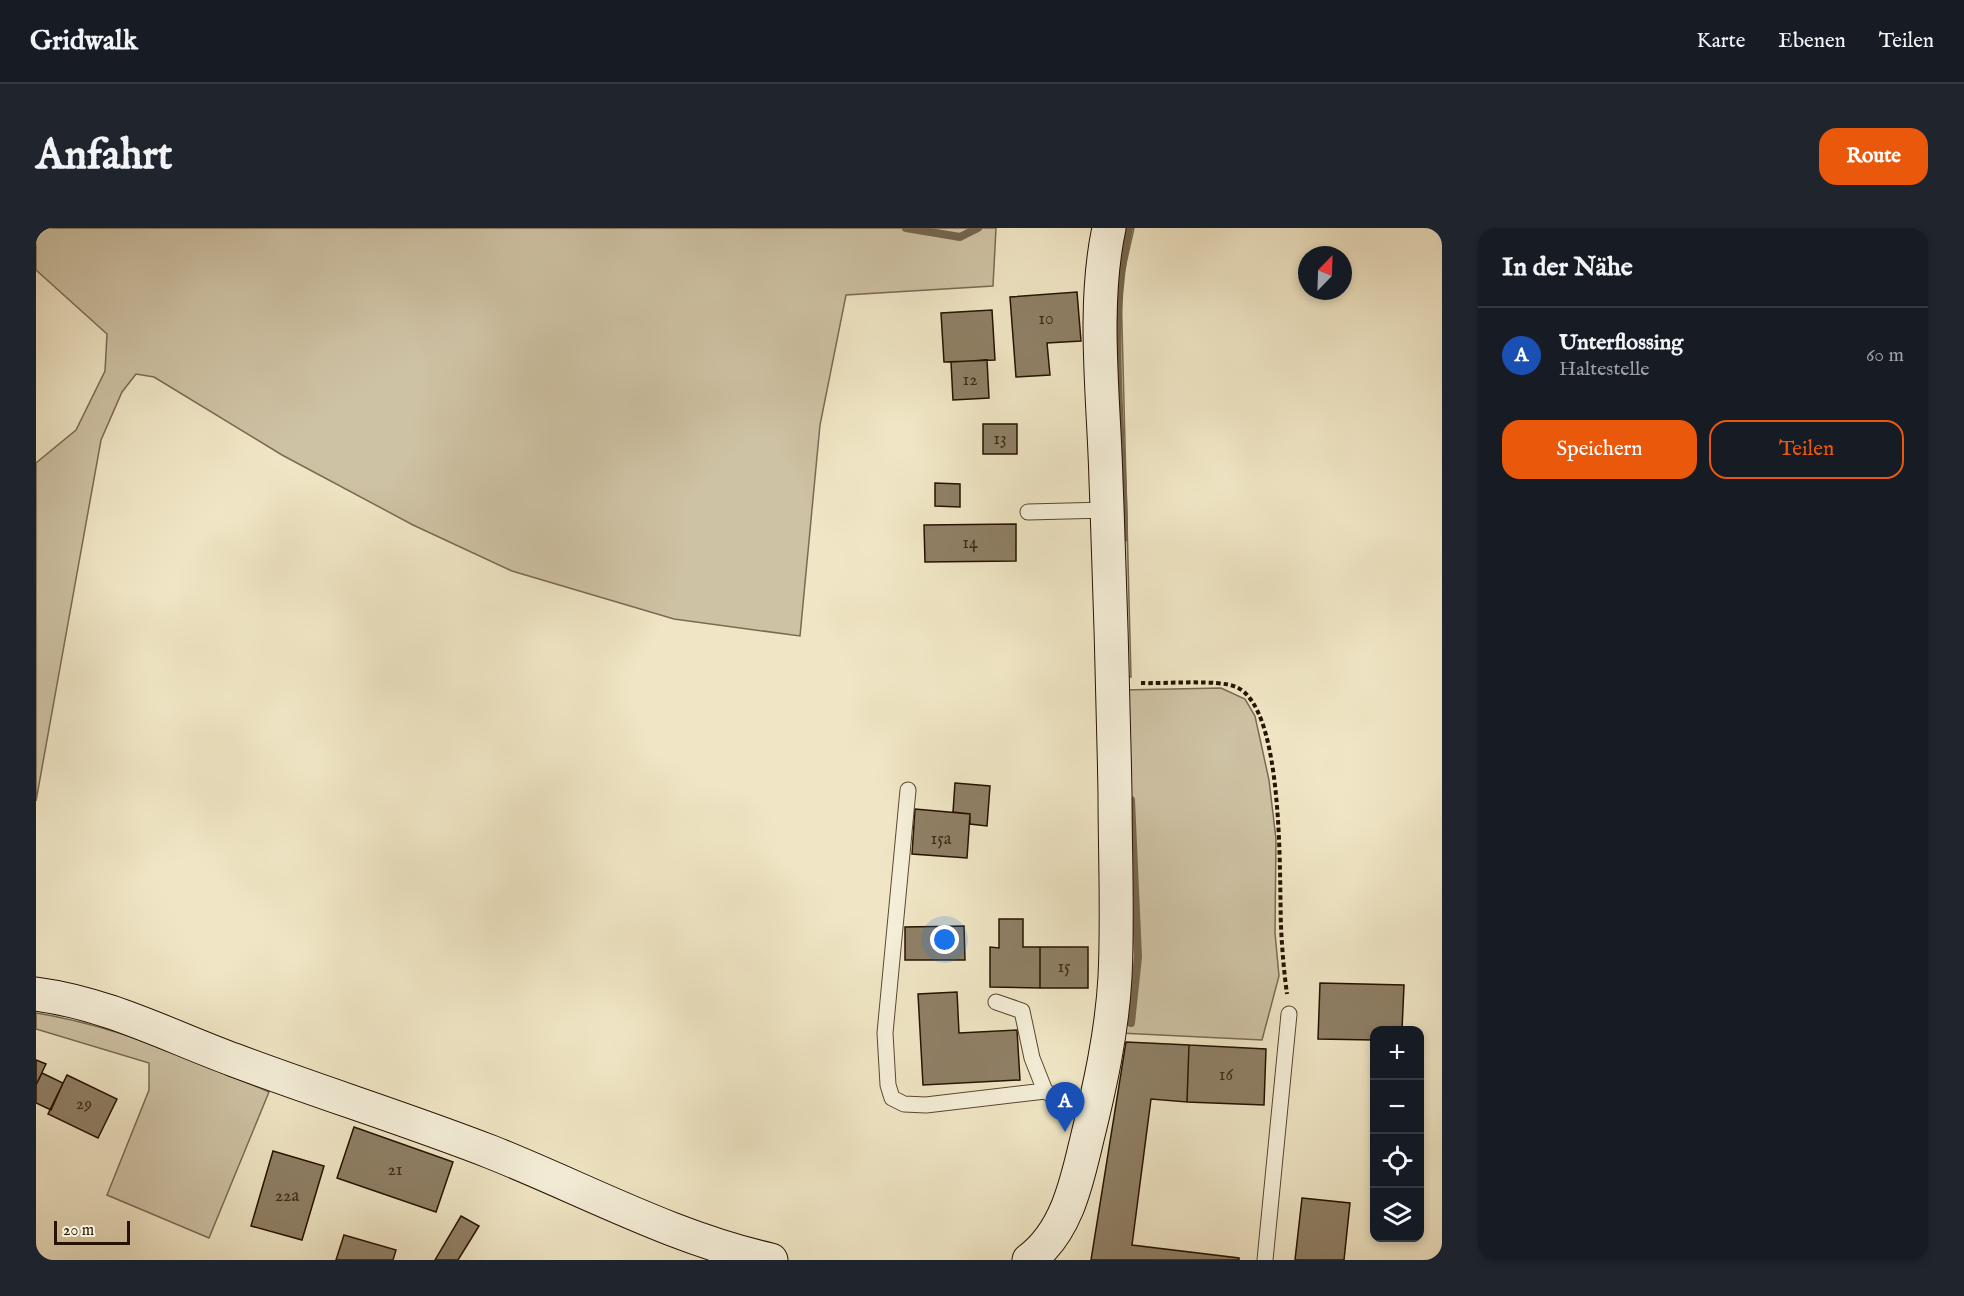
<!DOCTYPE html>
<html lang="de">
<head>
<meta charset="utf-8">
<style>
	:root { --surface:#171b24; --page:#20242c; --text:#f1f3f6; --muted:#9ea1a6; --line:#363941; --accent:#ea580c }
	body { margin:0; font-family:"IM FELL English",serif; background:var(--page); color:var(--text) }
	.controls { position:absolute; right:18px; bottom:18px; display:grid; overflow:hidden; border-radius:12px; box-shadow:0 3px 9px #0003 }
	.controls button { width:54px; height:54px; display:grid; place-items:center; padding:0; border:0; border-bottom:2px solid var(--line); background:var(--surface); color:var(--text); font:30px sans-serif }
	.compass { position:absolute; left:1262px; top:18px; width:54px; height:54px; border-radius:50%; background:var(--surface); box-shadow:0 3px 9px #0003; rotate:23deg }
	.scale { position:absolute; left:18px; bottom:15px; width:76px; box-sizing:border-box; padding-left:6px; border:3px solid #261200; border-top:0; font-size:16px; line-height:21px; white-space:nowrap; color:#261200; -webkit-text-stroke:4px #f5efd9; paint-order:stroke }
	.you { position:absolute; left:909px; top:712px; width:21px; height:21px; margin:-15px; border:4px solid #fff; border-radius:50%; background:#1a73e8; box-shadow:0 0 0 9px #1a73e833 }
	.badge { display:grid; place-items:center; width:39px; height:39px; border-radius:50%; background:var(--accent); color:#fff; font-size:20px; font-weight:700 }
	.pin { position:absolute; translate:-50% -50px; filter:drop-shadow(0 2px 3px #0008) }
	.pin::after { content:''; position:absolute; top:32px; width:21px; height:18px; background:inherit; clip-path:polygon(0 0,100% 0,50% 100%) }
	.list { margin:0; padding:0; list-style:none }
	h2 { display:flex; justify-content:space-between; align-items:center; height:78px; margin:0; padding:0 24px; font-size:26px }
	h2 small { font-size:20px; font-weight:400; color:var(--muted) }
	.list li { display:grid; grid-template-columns:39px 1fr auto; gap:18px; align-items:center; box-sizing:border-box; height:96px; padding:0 24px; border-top:2px solid var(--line) }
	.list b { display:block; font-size:22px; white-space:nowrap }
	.list p { margin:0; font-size:20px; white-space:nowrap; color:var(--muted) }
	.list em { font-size:20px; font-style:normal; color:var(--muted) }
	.actions { display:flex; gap:12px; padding:18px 24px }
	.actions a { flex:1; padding:14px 0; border:2px solid var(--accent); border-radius:18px; text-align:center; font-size:21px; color:var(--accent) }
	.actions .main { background:var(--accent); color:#fff }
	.icon { flex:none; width:33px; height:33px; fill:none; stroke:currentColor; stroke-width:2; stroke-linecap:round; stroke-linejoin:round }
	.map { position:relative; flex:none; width:1406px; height:1032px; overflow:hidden; border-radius:18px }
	header { display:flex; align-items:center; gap:36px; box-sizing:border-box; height:84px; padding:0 30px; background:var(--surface); border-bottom:2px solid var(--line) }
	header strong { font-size:28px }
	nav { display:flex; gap:33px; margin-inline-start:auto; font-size:21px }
	.intro { display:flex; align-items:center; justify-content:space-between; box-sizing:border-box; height:144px; padding:0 36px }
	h1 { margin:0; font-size:42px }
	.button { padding:15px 27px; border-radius:18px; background:var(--accent); color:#fff; font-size:21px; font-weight:700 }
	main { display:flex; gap:36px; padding:0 36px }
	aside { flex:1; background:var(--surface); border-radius:18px; box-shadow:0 3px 9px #0003 }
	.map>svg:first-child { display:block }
</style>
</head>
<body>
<header>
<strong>Gridwalk</strong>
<nav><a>Karte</a><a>Ebenen</a><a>Teilen</a></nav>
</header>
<div class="intro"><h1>Anfahrt</h1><a class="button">Route</a></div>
<main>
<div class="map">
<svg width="1406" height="1032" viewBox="0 0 1406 1032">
	<rect width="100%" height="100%" fill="#f0e6c5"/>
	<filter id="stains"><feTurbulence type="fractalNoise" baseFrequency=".00333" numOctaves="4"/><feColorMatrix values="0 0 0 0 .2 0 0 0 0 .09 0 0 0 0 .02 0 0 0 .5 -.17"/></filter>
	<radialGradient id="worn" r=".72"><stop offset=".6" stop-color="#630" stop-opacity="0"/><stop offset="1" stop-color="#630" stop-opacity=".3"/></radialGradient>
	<path fill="#cec2a4" stroke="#7a6a52" stroke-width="1.5" d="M0,0H960L957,58L810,67L784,197L764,408L638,391L476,343L377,297L246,227L118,149L100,146L86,164L65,212L0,573V235L40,202L69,143L71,106L0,42Z
		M1090,0H1098L1085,58L1095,449L1084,446L1079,55Z
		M1185,460L1209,471L1219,488L1233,552L1240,611L1239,705L1243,748L1226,812L1084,805L1095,748L1097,701L1087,462Z
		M0,785C82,798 156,831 233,864L173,1010L71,967L113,862V835L0,801Z"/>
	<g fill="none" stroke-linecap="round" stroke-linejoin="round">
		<path stroke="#76664e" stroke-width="8" d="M870,0L924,9L942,0
			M1088,310C1088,207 1070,101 1093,0
			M1095,572L1102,729L1095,795"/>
	</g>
	<path fill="#8f8066" stroke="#261200" stroke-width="1.5" d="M1041,64L1045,113L1011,115L1014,147L980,149L974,69Z
		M956,82L959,132L908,134L905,85Z
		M951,132L953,170L917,172L915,134Z
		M947,196H981V226H947Z
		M899,255L924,256V279L899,278Z
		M980,296V333L889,334L888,297Z
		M919,555L954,558L951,598L934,596V586L917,584Z
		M879,581L934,586L931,630L876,626Z
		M963,691H987V719H1004V760L954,759V719L963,720Z
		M928,698L929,732H869V699Z
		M1004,719H1052V760H1004Z
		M1284,755L1368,757L1366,802H1338V812L1282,811Z
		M921,764L923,805L981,802L984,852L887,857L882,766Z
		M1090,814L1153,817L1151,874L1115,871L1096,1017L1203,1030V1032H1055Z
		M1153,817L1230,821L1228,877L1151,874Z
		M0,832L10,836L0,857Z
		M6,845L27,855L15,882L0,875V857Z
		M31,847L81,871L62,910L12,886Z
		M318,899L417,934L400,984L301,950Z
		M237,923L288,938L266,1012L215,998Z
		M1266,970L1314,975L1308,1032H1259Z
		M425,988L443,998L422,1032H399Z
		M308,1007L360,1022L357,1032H300Z"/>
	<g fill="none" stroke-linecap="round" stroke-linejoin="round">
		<g stroke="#584731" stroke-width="17">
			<path id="lane" d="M992,284L1071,282
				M872,562L849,805L852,857L856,870L868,876L890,877L1009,863
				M960,774L986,783L996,830L1009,863L1056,891
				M1229,1032L1253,786"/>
		</g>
		<g stroke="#261200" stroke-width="35">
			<path id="secondary" d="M0,766C70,775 133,808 198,832C283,864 370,891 455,924C548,961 637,1010 735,1032
				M993,1032C1031,1004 1041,953 1051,911C1064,858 1076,804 1079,749C1082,688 1079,626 1079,565C1077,461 1074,357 1070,253C1068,172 1056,79 1073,0"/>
		</g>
		<path stroke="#261200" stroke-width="4" stroke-dasharray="4.5 3" stroke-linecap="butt" d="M1105,455C1127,456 1183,451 1200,459C1249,479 1243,651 1245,698C1246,721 1248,744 1251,766"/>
		<use href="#lane" stroke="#f5efd9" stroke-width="15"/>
		<use href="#secondary" stroke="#f5efd9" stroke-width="33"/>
	</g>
	<g text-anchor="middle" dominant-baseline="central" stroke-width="6" stroke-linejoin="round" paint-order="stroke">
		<g font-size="18" fill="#402e1a">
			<text x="1010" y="91">10</text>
			<text x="934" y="152">12</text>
			<text x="964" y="211">13</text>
			<text x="934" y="315">14</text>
			<text x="905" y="611">15a</text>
			<text x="1028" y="739">15</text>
			<text x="1190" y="847">16</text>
			<text x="48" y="876">29</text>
			<text x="359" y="942">21</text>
			<text x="251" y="968">22a</text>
		</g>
	</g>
	<rect width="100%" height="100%" filter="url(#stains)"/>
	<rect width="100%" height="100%" fill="url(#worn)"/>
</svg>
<div class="controls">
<button>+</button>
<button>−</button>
<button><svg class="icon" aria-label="locate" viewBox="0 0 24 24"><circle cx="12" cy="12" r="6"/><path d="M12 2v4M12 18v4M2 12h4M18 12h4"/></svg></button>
<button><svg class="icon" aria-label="layers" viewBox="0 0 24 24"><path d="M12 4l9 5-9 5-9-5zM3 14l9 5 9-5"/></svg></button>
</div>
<svg class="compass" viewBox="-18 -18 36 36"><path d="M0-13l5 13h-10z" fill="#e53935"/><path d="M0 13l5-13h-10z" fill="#9ea1a6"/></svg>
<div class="scale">20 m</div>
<div class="you"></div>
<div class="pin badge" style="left:1029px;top:904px;background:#1a4fb4">A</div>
</div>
<aside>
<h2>In der Nähe<small></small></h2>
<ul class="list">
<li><span class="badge" style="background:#1a4fb4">A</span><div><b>Unterflossing</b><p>Haltestelle</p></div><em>60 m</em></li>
</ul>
<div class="actions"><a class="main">Speichern</a><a>Teilen</a></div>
</aside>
</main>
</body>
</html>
